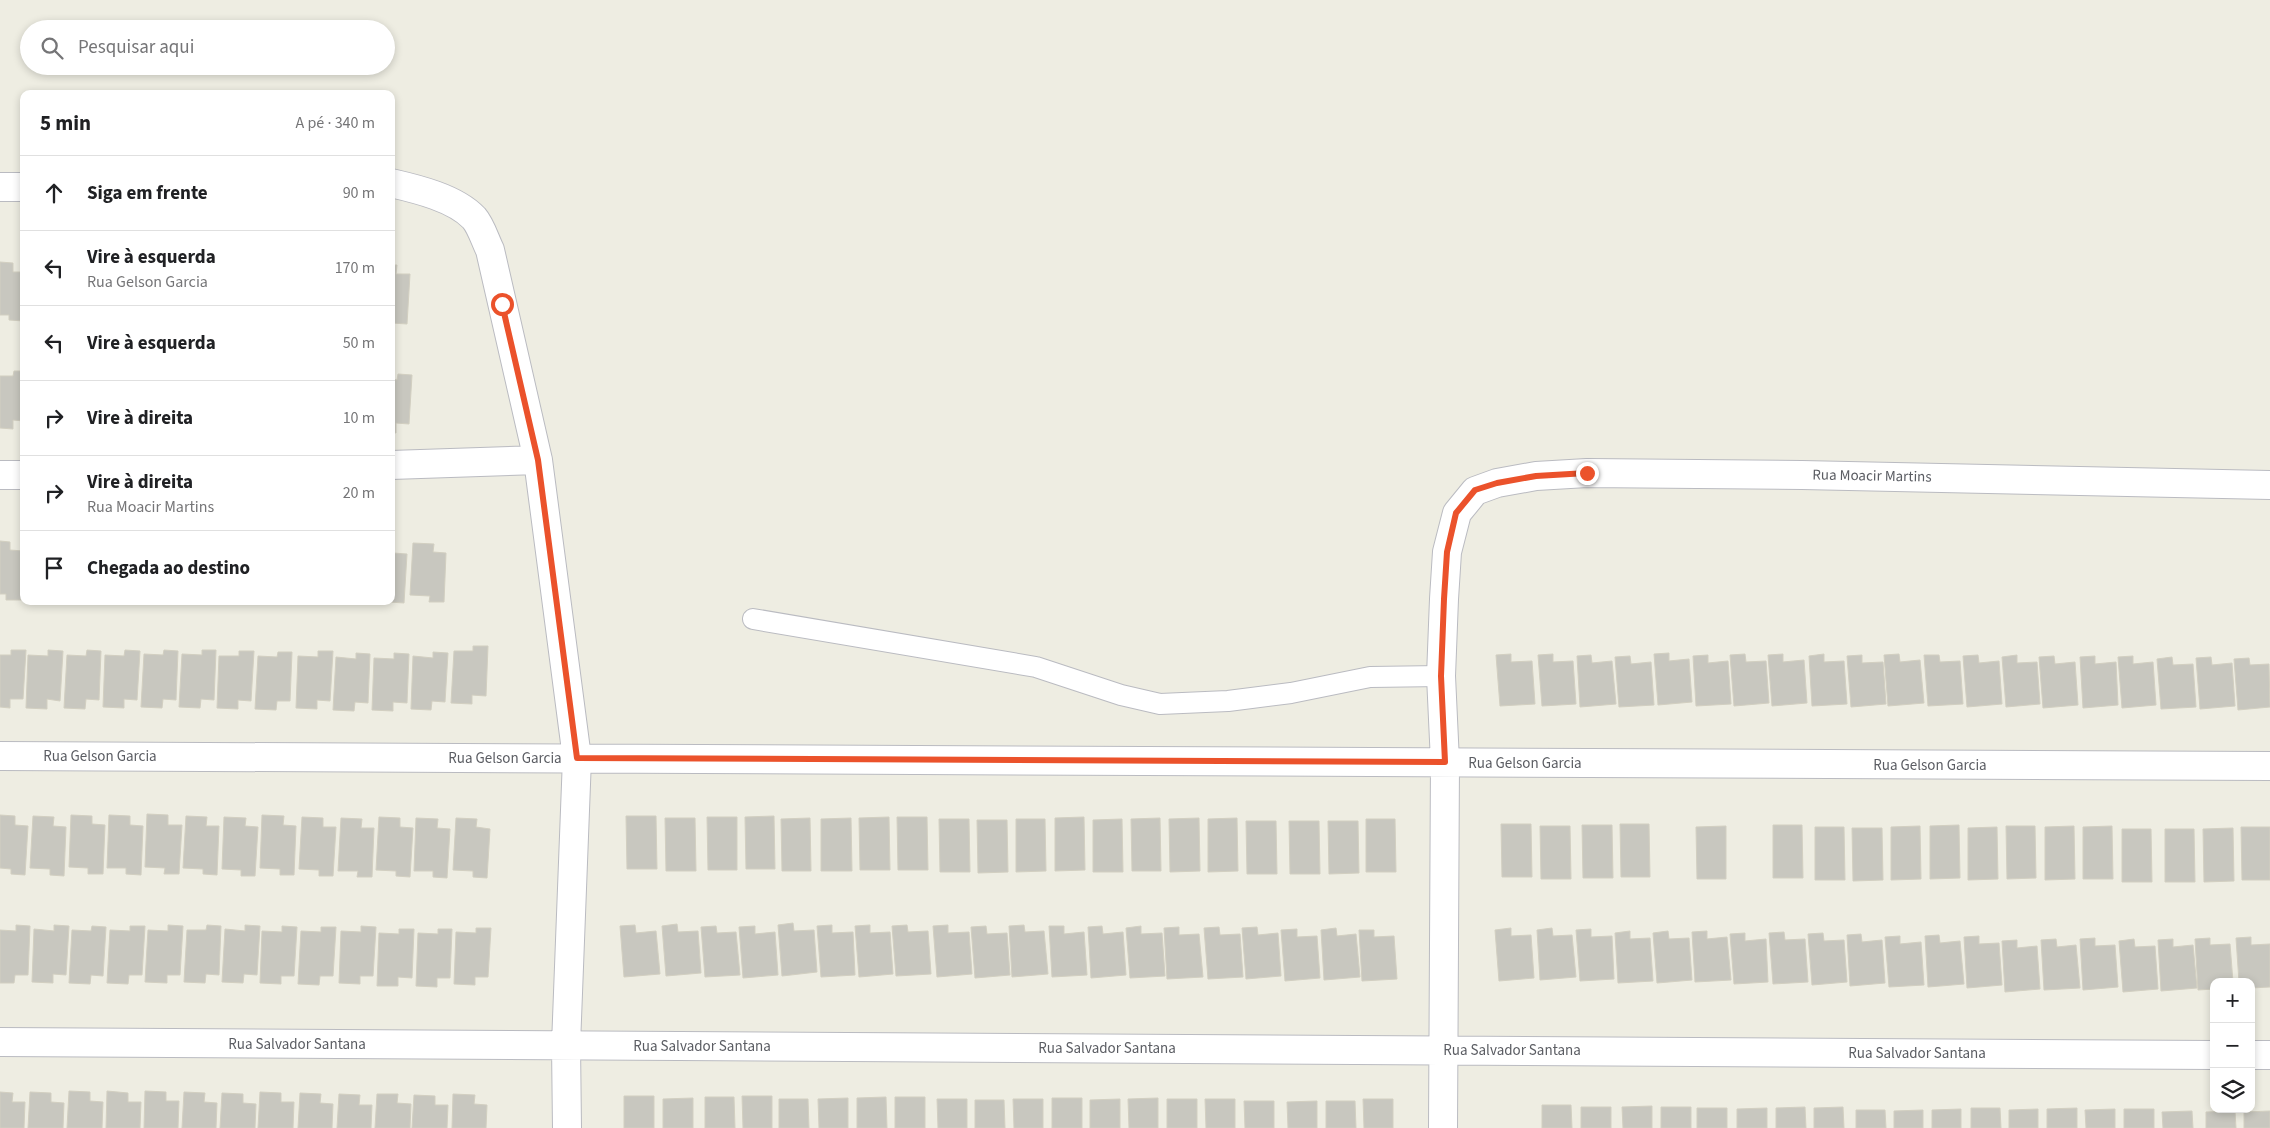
<!DOCTYPE html>
<html lang="pt">
<head>
<meta charset="utf-8">
<style>
	:root { --surface:#fff; --page:#f2f2f2; --text:#202124; --muted:#757577; --line:#e0e0e0 }
	body { margin:0; font-family:"Source Sans 3",sans-serif; background:var(--page); color:var(--text) }
	.controls { position:absolute; right:15px; bottom:15px; display:grid; overflow:hidden; border-radius:10px; box-shadow:0 2px 8px #0003 }
	.controls button { width:45px; height:45px; display:grid; place-items:center; padding:0; border:0; border-bottom:1px solid var(--line); background:var(--surface); color:var(--text); font:25px sans-serif }
	.stop { position:absolute; width:15px; height:15px; margin:-11px; border:4px solid #eb522b; border-radius:50%; background:#fff }
	.stop.end { background:#eb522b; border-color:#fff; box-shadow:0 1px 5px #0008 }
	.list { margin:0; padding:0; list-style:none }
	h2 { display:flex; justify-content:space-between; align-items:center; height:65px; margin:0; padding:0 20px; font-size:21px }
	h2 small { font-size:16px; font-weight:400; color:var(--muted) }
	.list li { display:grid; grid-template-columns:32px 1fr auto; gap:15px; align-items:center; box-sizing:border-box; height:75px; padding:0 20px; border-top:1px solid var(--line) }
	.list b { display:block; font-size:19px; white-space:nowrap }
	.list p { margin:0; font-size:16px; white-space:nowrap; color:var(--muted) }
	.list em { font-size:16px; font-style:normal; color:var(--muted) }
	.icon { flex:none; width:28px; height:28px; fill:none; stroke:currentColor; stroke-width:2; stroke-linecap:round; stroke-linejoin:round }
	.map { position:relative; flex:none; width:2270px; height:1128px; overflow:hidden }
	.search { position:absolute; background:var(--surface); box-shadow:0 2px 8px #0003; left:20px; top:20px; width:375px; height:55px; display:flex; align-items:center; gap:12px; box-sizing:border-box; padding:0 18px; border-radius:28px; color:var(--muted); font-size:19px }
	.panel { position:absolute; background:var(--surface); box-shadow:0 2px 8px #0003; left:20px; top:90px; width:375px; height:515px; border-radius:10px }
	.map>svg:first-child { display:block }
</style>
</head>
<body>
<div class="map">
<svg width="2270" height="1128" viewBox="0 0 2270 1128">
	<rect width="100%" height="100%" fill="#eeede2"/>
	<path fill="#c8c7bf" stroke="#d2cfc1" d="M0,262L13,263V272H24V321L9,320V315H0Z
		M391,265H397L396,274H410L407,324L392,323Z
		M14,371H24V421L13,420V429L0,428V376H13Z
		M398,374L412,375L409,424L396,423V433L391,432V379L397,380Z
		M0,541L10,542V550L23,551L21,600H6V594H0Z
		M413,543L434,544L433,552L446,553L444,602H429L430,596L410,595Z
		M391,544H394L393,553L407,554L404,603L390,602L391,601Z
		M473,646H488L486,696L472,695V704L451,703L454,651H473Z
		M11,650H26L23,699H10V708L0,707V655H11Z
		M48,650L63,651L60,701L47,699V709L26,708L28,655L48,656Z
		M87,650L101,651L99,700L86,699L85,709L64,708L67,655L86,656Z
		M125,650L140,651L137,700L124,699V708L103,707L105,655L124,656Z
		M164,650L178,651L176,700L163,699L162,708L141,707L144,654L163,655Z
		M202,650H216L214,700L201,699L200,708L179,707L182,654L202,655Z
		M239,651H254L251,701L238,700V709L217,708L219,656H239Z
		M318,651H333L330,701L317,700V709L296,708L298,656L318,657Z
		M278,652H292L290,701H277L276,710L255,709L258,656L277,657Z
		M433,652L448,653L445,702L432,701L431,710L411,709L413,656L433,658Z
		M356,653L370,654L368,703L355,702L354,711L333,710L336,657L356,659Z
		M394,653L409,654L407,703L393,702V711L372,710L374,658L394,659Z
		M1669,653V661L1689,659L1692,702L1658,705L1654,654Z
		M1511,654V662L1532,661L1535,704L1500,706L1496,655Z
		M1553,654V662L1573,661L1576,704L1542,706L1538,655Z
		M1745,654L1746,662L1766,661L1769,703L1734,706L1730,655Z
		M1783,654V662L1804,660L1807,703L1772,706L1768,655Z
		M1824,654V662L1844,661L1847,704L1812,706L1809,656Z
		M1899,654L1900,662L1920,660L1924,703L1888,706L1884,655Z
		M1591,655L1592,663L1612,661L1616,704L1580,707L1577,656Z
		M1708,655V663L1728,661L1731,704L1696,706L1693,656Z
		M1862,655V663L1883,662L1886,704L1851,707L1847,656Z
		M1924,655H1939L1940,662L1960,661L1963,704L1928,706Z
		M1978,655L1979,663L1999,661L2002,704L1967,707L1963,656Z
		M2017,655V663L2037,662L2040,704L2006,707L2002,657Z
		M1630,656L1631,664L1651,662L1654,705L1619,707L1615,657Z
		M2054,656L2055,664L2075,662L2078,705L2043,708L2039,657Z
		M2095,656V664L2116,662L2118,705L2083,708L2080,657Z
		M2133,656V664L2153,662L2156,705L2122,708L2118,657Z
		M2172,657L2173,665L2193,664L2196,707L2161,709L2157,659Z
		M2211,657L2212,665L2232,663L2235,706L2200,709L2196,658Z
		M2249,658L2250,665L2269,664L2270,707L2238,710L2234,659Z
		M147,814L168,815V825H182L179,874H164L165,868L145,867Z
		M0,815L15,816V825L28,826L25,875L11,874V869L0,868Z
		M71,815L92,816V824L105,825L103,874H88V868L69,867Z
		M109,815L130,816V825L143,826L141,875L126,874V868H107Z
		M262,815L284,816L283,825L296,826L294,875H280V869L260,868Z
		M33,816L54,817L53,826L66,827L64,876L50,875V869L30,868Z
		M186,816L207,817L206,826H219L217,875L203,874V869L183,868Z
		M626,816H656L657,869H627Z
		M774,816L775,869H746L745,817Z
		M224,817L246,818L245,826L258,827L255,876H241V870L222,869Z
		M302,817L323,818V827H336L333,876H319V870L299,869Z
		M379,817L400,818V827L413,828L410,877L396,876V871L376,870Z
		M707,817H737V870H708Z
		M889,817L890,870H860L859,818Z
		M897,817H927L928,870H898Z
		M1084,817L1085,870L1055,871V818Z
		M341,818L362,819L361,828H374L372,877H357L358,871H338Z
		M416,818L438,819L437,828L450,829L447,878L433,877V871H414Z
		M456,818L477,819L476,827L490,829L487,878L473,877V871L453,870Z
		M665,818H695L696,871H666Z
		M810,818L811,871H782L781,819Z
		M851,818L852,871H821V819Z
		M1160,818L1161,871H1132L1131,819Z
		M1199,818L1200,871L1170,872L1169,819Z
		M1237,818L1238,871L1208,872V819Z
		M939,819H969L970,872H940Z
		M1016,819H1045L1046,871L1016,872Z
		M1122,819L1123,872H1093V820Z
		M1366,819H1395L1396,872H1366Z
		M977,820H1007L1008,872L978,873Z
		M1246,821H1276L1277,874H1247Z
		M1289,821H1319L1320,874H1290Z
		M1328,821H1358L1359,873L1329,874Z
		M1501,824H1531L1532,877H1502Z
		M1620,824H1649L1650,877H1621Z
		M1582,825H1612L1613,878H1583Z
		M1773,825H1802L1803,878H1773Z
		M1959,825L1960,878L1930,879V826Z
		M1540,826H1570L1571,879H1541Z
		M1726,826V879H1697L1696,827Z
		M1920,826L1921,879L1891,880V827Z
		M2006,826H2035L2036,878L2007,879Z
		M2074,826L2075,879L2045,880V827Z
		M2112,826L2113,879H2083V827Z
		M1815,827H1844L1845,880H1815Z
		M1997,827L1998,879L1968,880V828Z
		M2241,827H2270V880H2242Z
		M1852,828H1882L1883,880L1853,881Z
		M2233,828L2234,881L2204,882L2203,829Z
		M2122,829H2151L2152,882H2122Z
		M2165,829H2194L2195,882H2165Z
		M793,923L794,931L814,930L817,972L782,976L778,925Z
		M677,924L678,932L698,931L701,973L666,976L662,926Z
		M16,925L30,926L28,975H15L14,983H0V930L16,931Z
		M54,925L69,926L66,975L53,974V983L32,982L34,929L54,931Z
		M168,925L183,926L180,975H167V983L145,982L148,930L168,931Z
		M207,925L221,926L219,975L206,974L205,983L184,982L187,930H206Z
		M245,925L260,926L257,975L244,974L243,983L222,982L225,929L245,931Z
		M635,925L636,933L656,931L660,974L624,977L620,926Z
		M832,925V933L853,932L855,975L821,977L817,926Z
		M870,925V933L890,932L893,974L859,977L855,926Z
		M907,925L908,932L928,931L931,974L896,976L892,926Z
		M948,925V933L969,932L972,974L937,977L933,926Z
		M1024,925L1025,932L1044,931L1048,974L1012,977L1009,926Z
		M92,926L106,927L103,976L91,975L90,984L69,983L72,930L91,931Z
		M130,926H145L142,975H129L128,984L107,983L110,930L130,931Z
		M282,926L297,927L294,976H281V984L260,983L262,931L282,932Z
		M361,926L376,927L373,976H360V984L339,983L341,931L361,932Z
		M716,926L717,933L736,932L740,975L705,977L701,927Z
		M755,926V934L775,932L778,975L743,978L739,927Z
		M986,926L987,934L1007,933L1010,975L975,978L971,927Z
		M1049,926H1064V934L1084,932L1087,975L1052,977Z
		M1102,926L1103,934L1123,932L1126,975L1091,978L1088,927Z
		M1141,926V934L1162,933L1165,976L1130,978L1126,928Z
		M321,927H336L333,976H320L319,985L298,984L301,931L321,932Z
		M1179,927V935L1199,934L1203,977L1167,979L1164,928Z
		M1219,927L1220,935L1240,934L1243,977L1208,979L1204,928Z
		M1257,927L1258,935L1278,933L1281,976L1246,979L1242,928Z
		M476,928H491L488,977H475V985L454,984L456,932L476,933Z
		M1336,928L1337,936L1356,934L1360,977L1324,980L1321,930Z
		M1511,928V936L1531,935L1534,978L1499,981L1495,930Z
		M1552,928L1553,936L1572,935L1576,977L1540,980L1537,930Z
		M399,929H414L412,978L398,977V986H377L379,933L399,934Z
		M438,929H452L450,978H437V987L416,986L418,933L438,934Z
		M1297,929V937L1317,936L1320,978L1285,981L1281,930Z
		M1591,929V937L1612,936L1614,979L1580,981L1576,930Z
		M1359,930H1374V937L1394,936L1397,979L1362,981Z
		M1630,931V939L1650,938L1653,981L1618,983L1615,933Z
		M1668,931L1669,939L1689,938L1692,980L1657,983L1653,933Z
		M1707,931V939L1727,937L1731,980L1695,982L1692,932Z
		M1784,932L1785,940L1805,939L1808,982L1773,984L1769,933Z
		M1745,933V941L1766,939L1768,982L1734,984L1730,934Z
		M1823,933L1824,941L1844,940L1847,982L1812,985L1808,934Z
		M1861,934L1862,942L1882,940L1885,983L1850,986L1847,935Z
		M1939,935L1940,943L1960,941L1964,984L1928,987L1925,936Z
		M1900,936V944L1921,942L1924,985L1889,987L1885,937Z
		M1979,936V944L1999,943L2002,985L1967,988L1964,937Z
		M2251,937V945L2270,944V987L2251,988V982H2239L2236,938Z
		M2095,938V946L2115,945L2118,987L2083,990L2080,939Z
		M2210,938V945L2230,944L2233,982H2214V989L2198,990L2195,939Z
		M2056,939L2057,947L2076,945L2080,988L2044,990L2041,940Z
		M2134,939L2135,947L2155,946L2158,989L2123,992L2119,941Z
		M2173,939V947L2193,945L2197,988L2161,991L2158,940Z
		M2017,940V948L2037,946L2040,989L2005,992L2002,941Z
		M69,1091L90,1092V1101L103,1102L102,1128H67Z
		M107,1091L128,1093V1102H141L140,1128H106Z
		M145,1091L166,1092V1101H179L178,1128H144Z
		M0,1092L13,1093L12,1102H25L24,1128H0Z
		M30,1092L51,1093V1102L64,1103L63,1128H28Z
		M184,1092L205,1093L204,1102L217,1103L216,1128H182Z
		M260,1092L281,1093V1102H294L293,1128H258Z
		M222,1093L243,1094V1103L256,1104L255,1128H220Z
		M300,1093L321,1094L320,1103L333,1104L332,1128H298Z
		M339,1094L360,1095L359,1105H372L371,1128H337Z
		M377,1094H398L397,1103L411,1104L410,1128H375Z
		M453,1094L475,1095L474,1104L487,1105L486,1128H452Z
		M414,1095L435,1096V1105H448L447,1128H412Z
		M624,1096H654V1128H624Z
		M742,1096H772V1128H743Z
		M705,1097H734L735,1128H705Z
		M886,1097L887,1128H857V1098Z
		M895,1097H925V1128H895Z
		M693,1098V1128H663V1099Z
		M848,1098V1128H819L818,1099Z
		M1052,1098H1082V1128H1052Z
		M1158,1098V1128H1129L1128,1099Z
		M779,1099H808L809,1128H779Z
		M937,1099H967V1128H938Z
		M1013,1099H1043V1128H1014Z
		M1120,1099V1128H1090V1100Z
		M1167,1099H1197V1128H1167Z
		M1205,1099H1235V1128H1206Z
		M1363,1099H1393V1128H1364Z
		M975,1100H1004L1005,1128H975Z
		M1244,1101H1274V1128H1245Z
		M1317,1101V1128H1288L1287,1102Z
		M1326,1101H1355L1356,1128H1326Z
		M1542,1105H1571L1572,1128H1542Z
		M1652,1106V1128H1623L1622,1107Z
		M1581,1107H1611V1128H1581Z
		M1661,1107H1691V1128H1661Z
		M1805,1107L1806,1128H1776V1108Z
		M1843,1107L1844,1128H1814V1108Z
		M1697,1108H1727V1128H1697Z
		M1767,1108V1128H1737V1109Z
		M1971,1108H2000L2001,1128H1971Z
		M2077,1108V1128H2047V1109Z
		M1961,1109V1128H1932V1110Z
		M2038,1109V1128H2009V1110Z
		M2115,1109V1128H2086L2085,1110Z
		M2124,1109H2154V1128H2124Z
		M1856,1110H1885L1886,1128H1856Z
		M1923,1110V1128H1894V1111Z
		M2192,1111L2193,1128H2163L2162,1112Z
		M2235,1111L2236,1128H2206V1112Z
		M2270,1111V1128H2244V1112Z"/>
	<g fill="none" stroke-linecap="round" stroke-linejoin="round">
		<g stroke="#babbc1" stroke-width="22">
			<path id="service" d="M753,619L1036,667L1121,695L1160,704L1228,701L1291,693L1370,677L1441,676"/>
		</g>
		<g stroke="#babbc1" stroke-width="30">
			<path id="minor" d="M391,183C417,189 455,198 474,218C481,226 485,240 490,250L538,460L577,758L566,1045L567,1128
				M0,187H24
				M391,465L538,460
				M0,475H24
				M0,756L2270,766
				M0,1042L2214,1055
				M2251,1055H2270
				M1443,1128L1445,762L1441,676L1444,599L1447,552L1457,513L1475,491L1497,483L1536,476L1587,473L1802,475L2270,485"/>
		</g>
		<use href="#service" stroke="#fff" stroke-width="20"/>
		<use href="#minor" stroke="#fff" stroke-width="28"/>
	</g>
	<g fill="none" stroke-linecap="round" stroke-linejoin="round">
		<path stroke="#eb522b" stroke-width="6" d="M502,304L538,460L577,758L1445,762L1441,676L1444,599L1447,552L1456,513L1475,490L1497,483L1536,476L1587,473"/>
	</g>
	<g text-anchor="middle" dominant-baseline="central" stroke-width="4" stroke-linejoin="round" paint-order="stroke">
		<g font-size="15" fill="#5b5d63" stroke="#fff">
			<text transform="translate(1872 476) rotate(1)">Rua Moacir Martins</text>
			<text x="100" y="756">Rua Gelson Garcia</text>
			<text x="505" y="758">Rua Gelson Garcia</text>
			<text x="1525" y="763">Rua Gelson Garcia</text>
			<text x="1930" y="765">Rua Gelson Garcia</text>
			<text x="297" y="1044">Rua Salvador Santana</text>
			<text x="702" y="1046">Rua Salvador Santana</text>
			<text x="1107" y="1048">Rua Salvador Santana</text>
			<text x="1512" y="1050">Rua Salvador Santana</text>
			<text x="1917" y="1053">Rua Salvador Santana</text>
		</g>
	</g>
</svg>
<div class="controls">
<button>+</button>
<button>−</button>
<button><svg class="icon" aria-label="layers" viewBox="0 0 24 24"><path d="M12 4l9 5-9 5-9-5zM3 14l9 5 9-5"/></svg></button>
</div>
<div class="stop" style="left:502px;top:304px"></div>
<div class="stop end" style="left:1587px;top:473px"></div>
<div class="search"><svg class="icon" aria-label="search" viewBox="0 0 24 24"><circle cx="10" cy="10" r="6"/><path d="M15 15l6 6"/></svg>Pesquisar aqui</div>
<section class="panel">
<h2>5 min<small>A pé · 340 m</small></h2>
<ul class="list">
<li><svg class="icon" aria-label="ahead" viewBox="0 0 24 24"><path d="M12 20V5M6 11l6-6 6 6"/></svg><div><b>Siga em frente</b></div><em>90 m</em></li>
<li><svg class="icon" aria-label="left" viewBox="0 0 24 24"><path d="M17 20v-9H6M10 6l-5 5 5 5"/></svg><div><b>Vire à esquerda</b><p>Rua Gelson Garcia</p></div><em>170 m</em></li>
<li><svg class="icon" aria-label="left" viewBox="0 0 24 24"><path d="M17 20v-9H6M10 6l-5 5 5 5"/></svg><div><b>Vire à esquerda</b></div><em>50 m</em></li>
<li><svg class="icon" aria-label="right" viewBox="0 0 24 24"><path d="M7 20v-9h11M14 6l5 5-5 5"/></svg><div><b>Vire à direita</b></div><em>10 m</em></li>
<li><svg class="icon" aria-label="right" viewBox="0 0 24 24"><path d="M7 20v-9h11M14 6l5 5-5 5"/></svg><div><b>Vire à direita</b><p>Rua Moacir Martins</p></div><em>20 m</em></li>
<li><svg class="icon" aria-label="arrive" viewBox="0 0 24 24"><path d="M6 21V4h12l-3 4 3 4H6"/></svg><div><b>Chegada ao destino</b></div></li>
</ul>
</section>
</div>
</body>
</html>
